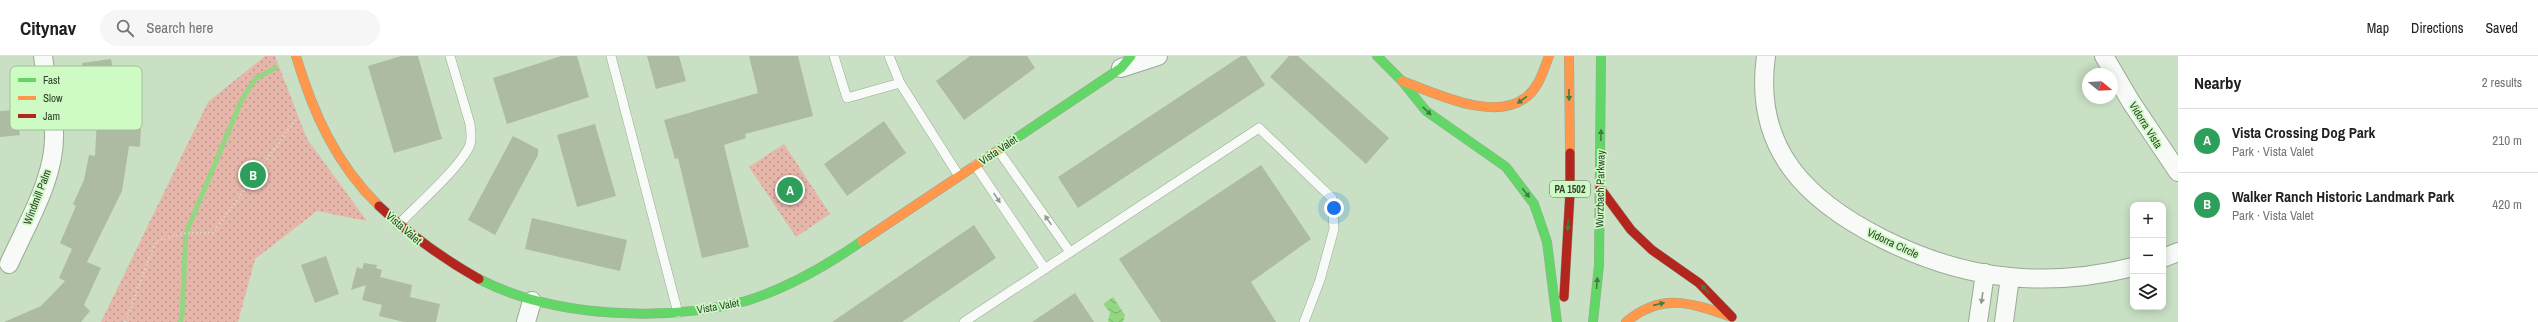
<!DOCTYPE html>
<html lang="en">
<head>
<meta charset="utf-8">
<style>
	:root { --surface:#fff; --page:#f6f6f6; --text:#202124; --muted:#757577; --line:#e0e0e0; --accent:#647760 }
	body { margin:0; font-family:"Archivo Narrow",sans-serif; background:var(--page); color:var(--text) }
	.controls { position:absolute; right:12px; bottom:12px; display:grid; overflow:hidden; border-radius:8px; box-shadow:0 2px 10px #0003 }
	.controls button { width:36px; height:36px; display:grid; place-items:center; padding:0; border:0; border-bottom:1px solid var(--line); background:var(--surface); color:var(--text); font:20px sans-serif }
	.compass { position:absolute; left:2082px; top:12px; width:36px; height:36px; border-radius:50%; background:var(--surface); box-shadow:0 2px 10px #0003; rotate:108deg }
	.you { position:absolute; left:1334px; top:152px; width:14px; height:14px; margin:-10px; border:3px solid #fff; border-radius:50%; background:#1a73e8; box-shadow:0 0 0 6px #1a73e833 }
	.badge { display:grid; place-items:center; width:26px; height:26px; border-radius:50%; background:var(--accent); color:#fff; font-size:13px; font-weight:700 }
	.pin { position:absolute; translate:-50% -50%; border:2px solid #fff; box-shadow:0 1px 4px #0006 }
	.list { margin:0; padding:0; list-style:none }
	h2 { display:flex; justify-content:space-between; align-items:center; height:52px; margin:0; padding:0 16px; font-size:17px }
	h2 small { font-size:13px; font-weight:400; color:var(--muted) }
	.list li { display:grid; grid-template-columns:26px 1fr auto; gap:12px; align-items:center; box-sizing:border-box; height:64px; padding:0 16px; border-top:1px solid var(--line) }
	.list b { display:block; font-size:15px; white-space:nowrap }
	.list p { margin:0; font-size:13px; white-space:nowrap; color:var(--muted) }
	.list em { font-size:13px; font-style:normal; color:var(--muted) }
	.icon { flex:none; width:22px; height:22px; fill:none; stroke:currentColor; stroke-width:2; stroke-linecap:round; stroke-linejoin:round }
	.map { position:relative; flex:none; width:2178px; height:266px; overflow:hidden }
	header { display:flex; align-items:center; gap:24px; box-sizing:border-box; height:56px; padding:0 20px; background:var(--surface); border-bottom:1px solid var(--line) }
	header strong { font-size:19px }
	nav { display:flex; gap:22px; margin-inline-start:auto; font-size:14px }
	.search { width:280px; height:36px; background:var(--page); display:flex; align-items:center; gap:10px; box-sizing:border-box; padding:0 14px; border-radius:22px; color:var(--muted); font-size:15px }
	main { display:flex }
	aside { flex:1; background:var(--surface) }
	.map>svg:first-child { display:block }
</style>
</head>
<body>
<header>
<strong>Citynav</strong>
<div class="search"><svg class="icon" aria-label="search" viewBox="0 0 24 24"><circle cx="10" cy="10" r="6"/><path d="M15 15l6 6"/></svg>Search here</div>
<nav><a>Map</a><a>Directions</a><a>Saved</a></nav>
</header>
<main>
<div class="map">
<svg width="2178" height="266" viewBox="0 0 2178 266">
	<defs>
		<pattern id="grass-dots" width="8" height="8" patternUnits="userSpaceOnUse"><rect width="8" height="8" fill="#e6b6aa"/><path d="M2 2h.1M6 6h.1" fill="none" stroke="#bb958b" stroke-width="1.8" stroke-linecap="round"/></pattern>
		<pattern id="water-waves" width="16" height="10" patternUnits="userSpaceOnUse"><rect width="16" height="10" fill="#93d783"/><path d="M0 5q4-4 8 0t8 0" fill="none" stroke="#78b06b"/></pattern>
	</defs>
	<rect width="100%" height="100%" fill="#c9e0c4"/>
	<path fill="url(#grass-dots)" d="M265,0H275L307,83L367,165L317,155L255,203L238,266H101L208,46Z
		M784,88L830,158L796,181L749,111Z"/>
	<path fill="url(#water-waves)" d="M1113,241L1125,259L1123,266H1108L1110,256L1103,248Z"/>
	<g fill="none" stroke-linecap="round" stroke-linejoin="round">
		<path stroke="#93d783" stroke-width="5" d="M180,266L182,260L186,177L242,43L255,23L275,12"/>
	</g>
	<path fill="#aebba3" d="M401,0H418L442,83L394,97L368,10Z
		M561,0H577L589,41L507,68L493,22Z
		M647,0H679L686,25L656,33Z
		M749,0H798L813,60L745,78L746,82L724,89L749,191L702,202L678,102L675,103L664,64L758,37Z
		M970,0H1027L1035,12L964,64L936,25Z
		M1241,0H1246L1265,29L1078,152L1058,121Z
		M1289,0H1298L1389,82L1366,108L1270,21Z
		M111,3L117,35L125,34L129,69L141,70L140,91L129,90L122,135L87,206L101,212L84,249L90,255L81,266H4L41,250L65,225L59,222L72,193L60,187L76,150L73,148L84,124L89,99L95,100L97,62L89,63L82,7Z
		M15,54L20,79L0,81V55Z
		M884,65L906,97L847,140L824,108Z
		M595,68L616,140L577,151L557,79Z
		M513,80L538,93V99L495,179L468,164Z
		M1261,109L1311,183L1251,226L1276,266H1161L1119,203Z
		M532,162L627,184L620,215L525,193Z
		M974,169L996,202L902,266H832Z
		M326,200L339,238L315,247L301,209Z
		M364,207L377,209L376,212L382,214L380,221L412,229L410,241L440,248L436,266H404L379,260L382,249L362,244L366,229L351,234L357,211L362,213Z
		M1075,237L1094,266H1032Z"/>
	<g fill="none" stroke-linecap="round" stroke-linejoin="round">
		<g stroke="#98aa94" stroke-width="10">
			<path id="lane" d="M611,0L678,257
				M834,0L847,42L900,27
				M889,0L900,27L959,120
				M998,94L1070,196
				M975,109L1045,213
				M398,169C417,149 460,112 470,89C472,82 471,75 470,68L450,0
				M964,266L1259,72L1332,142L1334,173L1320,224L1304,266"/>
		</g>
		<g stroke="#98aa94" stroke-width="20">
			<path id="street" d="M1766,0C1753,93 1807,145 1883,183C1923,203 1966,217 2010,221C2051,225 2093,221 2133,211
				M2104,0L2131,46L2178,116
				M1121,12L1158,0
				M2163,202L2178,196
				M9,208C27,167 56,121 54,76C52,51 46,25 43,0
				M526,266L532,245
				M1978,266L1985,217
				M2004,266L2010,221"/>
		</g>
		<g stroke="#98aa94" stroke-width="10">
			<path id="fast" d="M1377,0L1402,25
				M1402,25L1426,55L1506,111L1534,148L1547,186L1557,266
				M1003,91L1121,12L1131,0
				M479,223C554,262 666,266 746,245C788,232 826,210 862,185
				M1593,266L1599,209L1601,0"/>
		</g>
		<g stroke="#98aa94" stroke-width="10">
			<path id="slow" d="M296,0C313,57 336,108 379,150
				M1569,0L1570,97
				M1402,25C1435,37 1493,66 1525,42C1539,32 1543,15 1549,0
				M862,185L1003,91
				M1626,266C1661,237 1689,246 1729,260"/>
		</g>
		<g stroke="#98aa94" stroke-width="10">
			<path id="jam" d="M1600,132L1631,174L1652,194L1699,227L1732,261
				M379,150C410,179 442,202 479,223
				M1564,241L1570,137V97"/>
		</g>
		<path stroke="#d6ddd4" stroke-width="2.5" stroke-dasharray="1 3" stroke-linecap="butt" d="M125,266L156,185L186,177H213L297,62"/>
		<use href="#lane" stroke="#f7faf6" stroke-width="9"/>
		<use href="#street" stroke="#f7faf6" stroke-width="18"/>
		<use href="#fast" stroke="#63d668" stroke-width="9"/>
		<use href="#slow" stroke="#ff974d" stroke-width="9"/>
		<use href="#jam" stroke="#b3261e" stroke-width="9"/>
	</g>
	<defs><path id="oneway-solid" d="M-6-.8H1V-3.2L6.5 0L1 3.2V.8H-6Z"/></defs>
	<g fill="#437b43">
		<use href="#oneway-solid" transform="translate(1569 39) rotate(90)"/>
		<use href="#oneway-solid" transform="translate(1522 44) rotate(144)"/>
		<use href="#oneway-solid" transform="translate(1427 55) rotate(43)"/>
		<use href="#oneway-solid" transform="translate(1601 79) rotate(-89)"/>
		<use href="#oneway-solid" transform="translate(1526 137) rotate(52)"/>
		<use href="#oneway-solid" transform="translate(1568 169) rotate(93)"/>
		<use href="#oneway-solid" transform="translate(1597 227) rotate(-85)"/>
		<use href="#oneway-solid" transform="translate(1705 233) rotate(-134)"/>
		<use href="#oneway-solid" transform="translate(1659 248) rotate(-13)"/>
	</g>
	<g fill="#929c90">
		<use href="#oneway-solid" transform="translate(997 142) rotate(56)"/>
		<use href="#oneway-solid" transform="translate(1048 164) rotate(-125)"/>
		<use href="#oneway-solid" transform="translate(1982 242) rotate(98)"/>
	</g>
	<g text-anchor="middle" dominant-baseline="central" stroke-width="3.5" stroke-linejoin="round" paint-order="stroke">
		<rect fill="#cefac4" stroke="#5e7758" stroke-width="1" x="1550" y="125" width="40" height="16" rx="3"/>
		<g font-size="10" font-weight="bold" fill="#2e3f2a">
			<text x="1570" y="133">PA 1502</text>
		</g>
		<g font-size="11" fill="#2e3f2a" stroke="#cefac4">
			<text transform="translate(2146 69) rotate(58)">Vidorra Vista</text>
			<text transform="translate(998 94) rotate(-34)">Vista Valet</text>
			<text transform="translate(1600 133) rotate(-89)">Wurzbach Parkway</text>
			<text transform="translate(37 141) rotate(-69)">Windmill Palm</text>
			<text transform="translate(404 172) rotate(41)">Vista Valet</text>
			<text transform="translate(1893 187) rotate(25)">Vidorra Circle</text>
			<text transform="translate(718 250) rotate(-10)">Vista Valet</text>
		</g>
	</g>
	<rect x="10" y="10" width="132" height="64" rx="6" fill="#cefac4" stroke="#9ec296" stroke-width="1"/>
	<rect x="18" y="22" width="18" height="4" fill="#63d668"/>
	<rect x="18" y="40" width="18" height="4" fill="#ff974d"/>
	<rect x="18" y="58" width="18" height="4" fill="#b3261e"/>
	<g font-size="11" fill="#2e3f2a">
		<text x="43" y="28">Fast</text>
		<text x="43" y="46">Slow</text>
		<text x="43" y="64">Jam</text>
	</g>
</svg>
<div class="controls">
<button>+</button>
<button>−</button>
<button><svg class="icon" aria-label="layers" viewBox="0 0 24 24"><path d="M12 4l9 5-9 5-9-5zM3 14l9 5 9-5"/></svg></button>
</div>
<svg class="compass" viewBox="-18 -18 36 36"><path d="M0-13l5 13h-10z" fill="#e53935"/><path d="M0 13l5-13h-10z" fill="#757577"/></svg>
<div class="you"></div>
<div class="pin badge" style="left:790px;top:134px;background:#2e9e5b">A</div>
<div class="pin badge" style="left:253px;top:119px;background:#2e9e5b">B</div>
</div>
<aside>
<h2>Nearby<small>2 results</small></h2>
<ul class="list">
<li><span class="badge" style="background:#2e9e5b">A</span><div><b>Vista Crossing Dog Park</b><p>Park · Vista Valet</p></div><em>210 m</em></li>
<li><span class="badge" style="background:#2e9e5b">B</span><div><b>Walker Ranch Historic Landmark Park</b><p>Park · Vista Valet</p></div><em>420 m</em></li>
</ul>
</aside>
</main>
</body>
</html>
